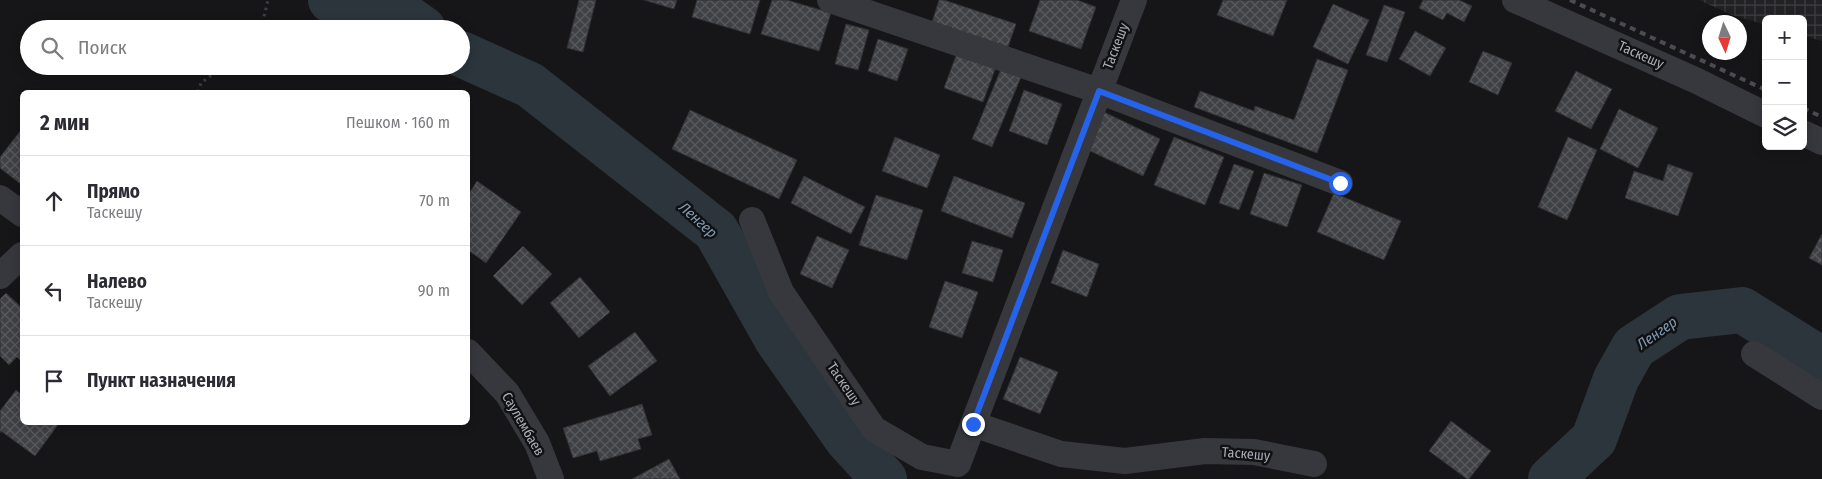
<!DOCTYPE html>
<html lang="ru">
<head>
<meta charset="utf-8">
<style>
	:root { --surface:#fff; --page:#f2f2f3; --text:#2b2b33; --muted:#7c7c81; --line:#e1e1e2 }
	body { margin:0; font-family:"Fira Sans Condensed",sans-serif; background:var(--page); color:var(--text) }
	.controls { position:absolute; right:15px; top:15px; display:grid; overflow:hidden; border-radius:8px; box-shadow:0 2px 12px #0003 }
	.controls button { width:45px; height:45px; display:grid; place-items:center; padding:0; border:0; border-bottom:1px solid var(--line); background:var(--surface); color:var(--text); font:25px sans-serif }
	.compass { position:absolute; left:1702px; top:15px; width:45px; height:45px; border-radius:50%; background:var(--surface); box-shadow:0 2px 12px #0003; rotate:176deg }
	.stop { position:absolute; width:15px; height:15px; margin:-11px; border:4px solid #2563eb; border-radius:50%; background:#fff }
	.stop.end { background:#2563eb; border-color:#fff; box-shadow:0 1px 5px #0008 }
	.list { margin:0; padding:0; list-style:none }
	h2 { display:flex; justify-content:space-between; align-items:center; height:65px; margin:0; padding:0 20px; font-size:21px }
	h2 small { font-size:16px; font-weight:400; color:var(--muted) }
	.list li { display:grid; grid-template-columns:32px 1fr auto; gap:15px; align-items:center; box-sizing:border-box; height:90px; padding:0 20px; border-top:1px solid var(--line) }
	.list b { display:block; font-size:19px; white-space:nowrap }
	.list p { margin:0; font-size:16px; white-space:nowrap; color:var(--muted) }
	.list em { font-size:16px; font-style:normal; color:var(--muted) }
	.icon { flex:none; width:28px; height:28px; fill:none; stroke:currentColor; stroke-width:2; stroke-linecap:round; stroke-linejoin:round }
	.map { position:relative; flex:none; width:1822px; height:479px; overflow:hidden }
	.search { position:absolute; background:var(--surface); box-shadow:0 2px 12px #0003; left:20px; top:20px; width:450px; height:55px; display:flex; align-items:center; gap:12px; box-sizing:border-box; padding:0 18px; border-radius:28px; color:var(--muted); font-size:19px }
	.panel { position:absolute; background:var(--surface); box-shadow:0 2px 12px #0003; left:20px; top:90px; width:450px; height:335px; border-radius:8px }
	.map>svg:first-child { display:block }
</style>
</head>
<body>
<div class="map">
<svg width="1822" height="479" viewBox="0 0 1822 479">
	<defs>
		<pattern id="industrial-grid" width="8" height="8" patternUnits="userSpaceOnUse" patternTransform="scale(1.25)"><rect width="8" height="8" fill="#222225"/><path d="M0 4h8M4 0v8" fill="none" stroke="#3f3f43"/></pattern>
		<pattern id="building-cross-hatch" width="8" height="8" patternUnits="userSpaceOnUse" patternTransform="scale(1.25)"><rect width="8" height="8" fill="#404145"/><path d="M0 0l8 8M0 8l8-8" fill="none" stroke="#595a5e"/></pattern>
	</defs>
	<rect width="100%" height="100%" fill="#161618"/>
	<path fill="url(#industrial-grid)" d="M1699,0H1822V41L1803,36V19H1766V25L1732,15Z"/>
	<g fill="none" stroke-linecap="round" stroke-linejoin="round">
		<path stroke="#2c353c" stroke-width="46" d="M331,0L406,17L423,29
			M461,54L530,85L716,231L777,339L848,440L884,479
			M1551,479L1594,439L1616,379L1634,347L1680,317L1742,310L1822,360"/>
	</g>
	<path fill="url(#building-cross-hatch)" stroke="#303034" d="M579,0H596L583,52L567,48Z
		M644,0H677L674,9Z
		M697,0H760L750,34L692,17Z
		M772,0H787L831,13L819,51L761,34Z
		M939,0H944L1016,24L1008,47L932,22Z
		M1040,0H1077L1096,7L1081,49L1029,31Z
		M1223,0H1287L1273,36L1217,15Z
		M1423,0H1459L1472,6L1464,22L1447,13L1443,20L1419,8Z
		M1333,4L1369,20L1348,64L1313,47Z
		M1384,5L1405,12L1387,62L1366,55Z
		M846,24L869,30L858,70L835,64Z
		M1415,31L1446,48L1430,76L1399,59Z
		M878,39L908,49L897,81L868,71Z
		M1483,51L1512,63L1498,95L1469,82Z
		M957,53L996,67L983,102L944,88Z
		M1317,59L1348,70L1317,153L1194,107L1200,91L1254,111L1255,106L1294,120Z
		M1001,69L1021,77L992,147L972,139Z
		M1576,71L1612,89L1591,129L1555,111Z
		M1024,90L1062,104L1047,145L1009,131Z
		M1619,109L1658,128L1638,168L1600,149Z
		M690,110L797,160L779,199L672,149Z
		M1104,112L1160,139L1143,176L1086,149Z
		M21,130L22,131V185L0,168V157Z
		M895,137L940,155L927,188L882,171Z
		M1174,137L1224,157L1205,205L1154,185Z
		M1568,137L1597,150L1567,220L1538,207Z
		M1234,164L1254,171L1239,210L1219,203Z
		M1668,164L1693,173L1678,216L1625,198L1634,171L1663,181Z
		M1264,173L1302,185L1287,227L1250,214Z
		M804,176L865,207L851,234L791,203Z
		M954,176L1025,203L1012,238L941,211Z
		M477,181L521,212L486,263L468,250V195Z
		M1334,193L1401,221L1384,260L1317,232Z
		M876,195L923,210L907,260L859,245Z
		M1822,234V265L1809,258Z
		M817,236L849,250L832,288L800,274Z
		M972,241L1003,250L993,282L962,273Z
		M523,246L552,274L522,305L493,276Z
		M1063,250L1099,264L1087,297L1051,283Z
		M580,277L610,312L579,338L550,303Z
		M945,281L978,292L962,338L929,327Z
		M6,293L22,308V362L17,357L9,365L0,356V299Z
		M635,332L657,361L610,396L588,366Z
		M1020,357L1058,372L1040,414L1003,399Z
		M16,390L22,395V422H60L35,456L1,431L0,433V411Z
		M642,404L652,435L638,439L641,449L600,461L597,451L573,458L563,428Z
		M1451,421L1491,451L1469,479H1467L1429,451Z
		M669,459L680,479H632Z"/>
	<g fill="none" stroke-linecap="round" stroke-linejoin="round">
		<path stroke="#3d3f44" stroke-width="3" stroke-dasharray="2.5 4" stroke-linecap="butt" d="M261,29L268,0
			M198,92L201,83L224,66"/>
		<path stroke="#37383d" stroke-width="26" d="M830,0L1099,91L1340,183
			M1515,0L1695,80L1766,115
			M1803,133L1822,142
			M0,198L22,214
			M752,220L781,292L874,429L922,457L958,464L1134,0
			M0,276L22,255
			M468,352L507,393L537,443L551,479
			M1754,354L1822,397
			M973,424L1061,454L1125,461L1205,451L1254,452L1314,464"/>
		<path stroke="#4a4c52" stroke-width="4" stroke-dasharray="6 5" stroke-linecap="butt" d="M1570,0L1766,90
			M1803,108L1822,117"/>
	</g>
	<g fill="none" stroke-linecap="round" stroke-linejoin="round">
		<path stroke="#2563eb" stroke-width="6" d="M973,424L1099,91L1340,183"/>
	</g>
	<g text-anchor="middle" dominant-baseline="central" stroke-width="5" stroke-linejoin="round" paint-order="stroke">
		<g font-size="14" fill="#a8adb8" stroke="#111113">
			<text transform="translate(1116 46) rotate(-69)">Таскешу</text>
			<text transform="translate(1641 55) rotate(24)">Таскешу</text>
			<text transform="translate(844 384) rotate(56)">Таскешу</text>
			<text transform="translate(523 424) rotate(60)">Саулембаев</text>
			<text transform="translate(1246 454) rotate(5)">Таскешу</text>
		</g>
		<g font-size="15" font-style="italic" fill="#7f9bb3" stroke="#111113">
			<text transform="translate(698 220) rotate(42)">Ленгер</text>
			<text transform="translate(1657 333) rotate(-35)">Ленгер</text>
		</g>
	</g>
</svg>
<div class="controls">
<button>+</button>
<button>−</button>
<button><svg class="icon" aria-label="layers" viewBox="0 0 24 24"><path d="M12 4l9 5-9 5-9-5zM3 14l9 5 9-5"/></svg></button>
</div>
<svg class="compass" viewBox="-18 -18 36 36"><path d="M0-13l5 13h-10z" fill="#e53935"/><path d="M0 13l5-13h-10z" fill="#7c7c81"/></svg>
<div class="stop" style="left:1340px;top:183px"></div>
<div class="stop end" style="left:973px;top:424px"></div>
<div class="search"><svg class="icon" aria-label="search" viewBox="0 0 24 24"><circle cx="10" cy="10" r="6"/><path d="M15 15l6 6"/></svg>Поиск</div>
<section class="panel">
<h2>2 мин<small>Пешком · 160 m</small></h2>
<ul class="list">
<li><svg class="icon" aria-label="ahead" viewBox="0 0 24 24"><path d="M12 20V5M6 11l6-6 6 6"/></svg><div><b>Прямо</b><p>Таскешу</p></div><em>70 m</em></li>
<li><svg class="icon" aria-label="left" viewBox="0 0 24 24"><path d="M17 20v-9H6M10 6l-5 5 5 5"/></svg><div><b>Налево</b><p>Таскешу</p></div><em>90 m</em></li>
<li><svg class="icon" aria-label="arrive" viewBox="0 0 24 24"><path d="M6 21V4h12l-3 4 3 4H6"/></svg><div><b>Пункт назначения</b></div></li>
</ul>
</section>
</div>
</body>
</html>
